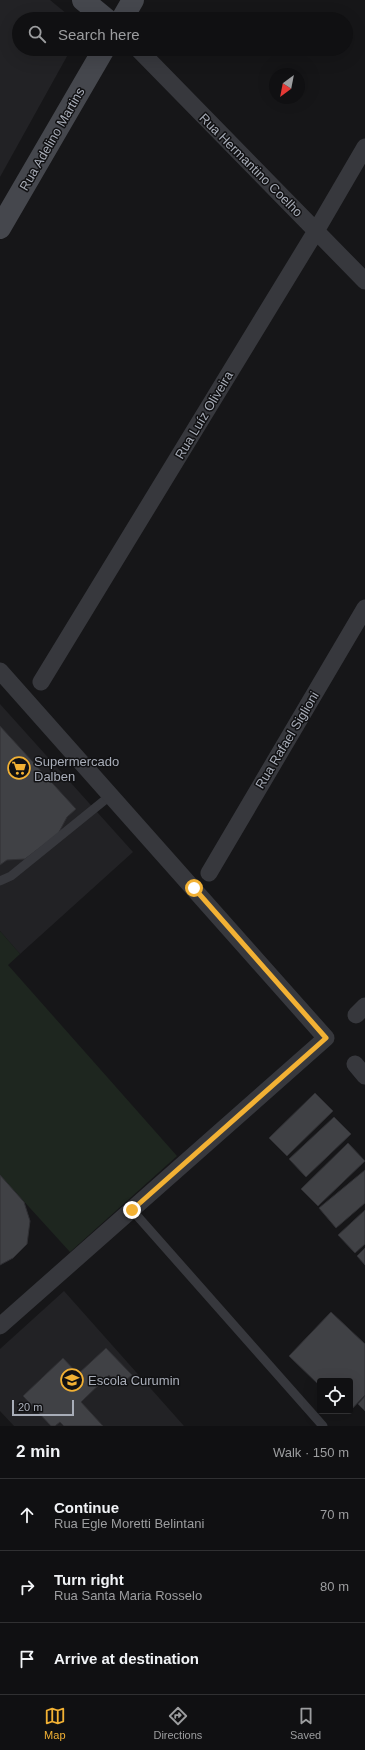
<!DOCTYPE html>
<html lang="en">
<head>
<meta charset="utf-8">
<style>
	:root { --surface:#101012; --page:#19191b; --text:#f1f3f6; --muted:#9c9d9f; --line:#303032; --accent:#f2b134 }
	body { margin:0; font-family:Helvetica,sans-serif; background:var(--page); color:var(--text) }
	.controls { position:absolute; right:12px; bottom:12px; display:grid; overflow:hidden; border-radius:4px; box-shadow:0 4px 16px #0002 }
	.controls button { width:36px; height:36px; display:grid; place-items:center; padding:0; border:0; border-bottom:1px solid var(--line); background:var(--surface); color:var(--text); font:20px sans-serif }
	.compass { position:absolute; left:269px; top:68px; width:36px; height:36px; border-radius:50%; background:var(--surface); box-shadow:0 4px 16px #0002; rotate:212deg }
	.scale { position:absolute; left:12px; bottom:10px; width:62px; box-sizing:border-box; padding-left:4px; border:2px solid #a8adb8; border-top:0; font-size:11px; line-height:14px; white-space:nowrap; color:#a8adb8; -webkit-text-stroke:3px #111113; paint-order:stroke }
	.stop { position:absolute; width:12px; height:12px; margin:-9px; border:3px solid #f2b134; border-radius:50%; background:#fff }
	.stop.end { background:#f2b134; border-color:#fff; box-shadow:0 1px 4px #0008 }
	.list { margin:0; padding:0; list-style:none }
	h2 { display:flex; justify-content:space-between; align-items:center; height:52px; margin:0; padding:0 16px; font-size:17px }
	h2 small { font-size:13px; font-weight:400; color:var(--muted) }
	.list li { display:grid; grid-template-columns:26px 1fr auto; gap:12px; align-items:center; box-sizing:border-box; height:72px; padding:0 16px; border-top:1px solid var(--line) }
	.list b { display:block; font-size:15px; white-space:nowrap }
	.list p { margin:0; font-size:13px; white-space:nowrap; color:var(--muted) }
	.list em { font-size:13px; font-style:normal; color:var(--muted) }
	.icon { flex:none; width:22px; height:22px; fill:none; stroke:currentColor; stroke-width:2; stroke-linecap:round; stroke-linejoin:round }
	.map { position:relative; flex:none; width:365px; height:1426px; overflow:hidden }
	.search { position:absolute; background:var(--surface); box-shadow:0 4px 16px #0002; left:12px; right:12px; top:12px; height:44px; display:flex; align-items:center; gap:10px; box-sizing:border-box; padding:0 14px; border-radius:22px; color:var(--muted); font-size:15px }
	.sheet { height:268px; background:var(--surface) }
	nav { display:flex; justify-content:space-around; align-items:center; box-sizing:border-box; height:56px; border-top:1px solid var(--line); background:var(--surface); font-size:11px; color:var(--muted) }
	nav a { display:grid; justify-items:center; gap:2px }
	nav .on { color:var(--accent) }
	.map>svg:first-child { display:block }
</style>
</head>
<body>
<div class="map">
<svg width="365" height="1426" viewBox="0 0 365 1426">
	<rect width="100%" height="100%" fill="#161618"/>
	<path fill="#222225" d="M0,0H50L73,19H19V49H71L0,177Z
		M0,704L133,852L20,954L0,931Z
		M64,1291L184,1426H14L0,1411V1349Z"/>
	<path fill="#1e261f" d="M0,931L20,954L8,965L177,1156L70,1252L0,1175Z"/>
	<path fill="#404145" stroke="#303034" d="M0,726L76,809L67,817L58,834L25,859L7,860L0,865Z
		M315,1093L333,1111L287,1156L269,1138Z
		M334,1117L351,1134L306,1177L289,1159Z
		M348,1143L365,1161L318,1206L301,1189Z
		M365,1170V1203L336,1228L319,1208Z
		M0,1175L24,1202L30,1221L27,1244L13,1258L0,1265Z
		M365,1210V1244L355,1253L338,1235Z
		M365,1248V1265L357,1256Z
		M331,1312L365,1344V1395L350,1411V1381H320V1386L289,1356Z
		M106,1348L132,1375L119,1386L109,1375L81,1402L103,1426H64L60,1422L55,1426H51L23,1396L63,1358L78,1374Z
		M365,1396V1411L358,1404Z"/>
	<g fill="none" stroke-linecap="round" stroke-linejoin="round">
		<path stroke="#37383d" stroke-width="9" d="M0,881L11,876L111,795
			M132,1210L323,1426"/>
		<path stroke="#37383d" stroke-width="17" d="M138,49L365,281
			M0,671L326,1038L0,1326
			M41,682L316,231L365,147
			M209,873L365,608
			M356,1015L365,1006
			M355,1064L365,1076"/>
		<path stroke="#45474d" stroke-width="22" d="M83,0L106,19
			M122,19L133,0
			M0,228L104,49"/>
	</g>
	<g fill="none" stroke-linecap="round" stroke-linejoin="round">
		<path stroke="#f2b134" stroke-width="5" d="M132,1210L326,1038L194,888"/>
	</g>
	<defs>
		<g id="supermarket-ring" transform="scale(1.15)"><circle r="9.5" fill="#111113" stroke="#f2b134" stroke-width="1.5"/><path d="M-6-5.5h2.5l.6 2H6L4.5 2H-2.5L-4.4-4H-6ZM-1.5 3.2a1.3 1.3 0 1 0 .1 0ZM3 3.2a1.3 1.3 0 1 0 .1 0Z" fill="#f2b134"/></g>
		<g id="school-ring" transform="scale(1.15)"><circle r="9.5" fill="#111113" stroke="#f2b134" stroke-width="1.5"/><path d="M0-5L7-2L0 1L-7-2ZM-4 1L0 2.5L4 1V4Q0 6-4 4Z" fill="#f2b134"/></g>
	</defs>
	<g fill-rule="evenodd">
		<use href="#supermarket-ring" x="19" y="768"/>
		<use href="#school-ring" x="72" y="1380"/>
	</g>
	<g text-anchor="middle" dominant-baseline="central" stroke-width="3" stroke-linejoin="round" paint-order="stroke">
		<g font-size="13" fill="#a8adb8" stroke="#111113">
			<text transform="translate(52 139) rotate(-60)">Rua Adelino Martins</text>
			<text transform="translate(251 165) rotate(45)">Rua Hermantino Coelho</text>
			<text transform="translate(204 415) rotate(-59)">Rua Luíz Oliveira</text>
			<text transform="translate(287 740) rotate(-59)">Rua Rafael Siglioni</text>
		</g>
		<g font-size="13" fill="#a8adb8" stroke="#111113" text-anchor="start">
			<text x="34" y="761">Supermercado<tspan x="34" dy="15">Dalben</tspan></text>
			<text x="88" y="1380">Escola Curumin</text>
		</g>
	</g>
</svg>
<div class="controls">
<button><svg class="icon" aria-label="locate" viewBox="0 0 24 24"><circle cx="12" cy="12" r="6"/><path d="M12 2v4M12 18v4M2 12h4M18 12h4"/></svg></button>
</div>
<svg class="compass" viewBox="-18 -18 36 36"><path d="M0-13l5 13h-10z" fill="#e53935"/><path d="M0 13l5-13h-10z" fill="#9c9d9f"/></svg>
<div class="scale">20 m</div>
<div class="stop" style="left:194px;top:888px"></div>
<div class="stop end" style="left:132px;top:1210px"></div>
<div class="search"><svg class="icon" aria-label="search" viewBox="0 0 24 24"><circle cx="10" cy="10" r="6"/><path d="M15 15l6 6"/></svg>Search here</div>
</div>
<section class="sheet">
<h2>2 min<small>Walk · 150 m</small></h2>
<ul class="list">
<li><svg class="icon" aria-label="ahead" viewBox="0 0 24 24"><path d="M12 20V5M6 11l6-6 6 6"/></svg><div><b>Continue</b><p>Rua Egle Moretti Belintani</p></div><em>70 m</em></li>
<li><svg class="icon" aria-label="right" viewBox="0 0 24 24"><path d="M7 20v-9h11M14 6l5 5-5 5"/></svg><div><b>Turn right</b><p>Rua Santa Maria Rosselo</p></div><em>80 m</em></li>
<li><svg class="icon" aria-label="arrive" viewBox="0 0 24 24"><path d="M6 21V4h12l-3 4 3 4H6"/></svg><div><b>Arrive at destination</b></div></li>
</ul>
</section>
<nav>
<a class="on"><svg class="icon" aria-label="map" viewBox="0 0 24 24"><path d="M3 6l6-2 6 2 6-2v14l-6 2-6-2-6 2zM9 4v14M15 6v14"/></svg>Map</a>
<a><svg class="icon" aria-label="directions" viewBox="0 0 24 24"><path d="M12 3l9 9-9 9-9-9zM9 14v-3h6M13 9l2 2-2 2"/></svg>Directions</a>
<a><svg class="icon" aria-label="saved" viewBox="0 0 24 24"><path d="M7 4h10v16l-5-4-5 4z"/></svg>Saved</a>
</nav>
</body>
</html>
